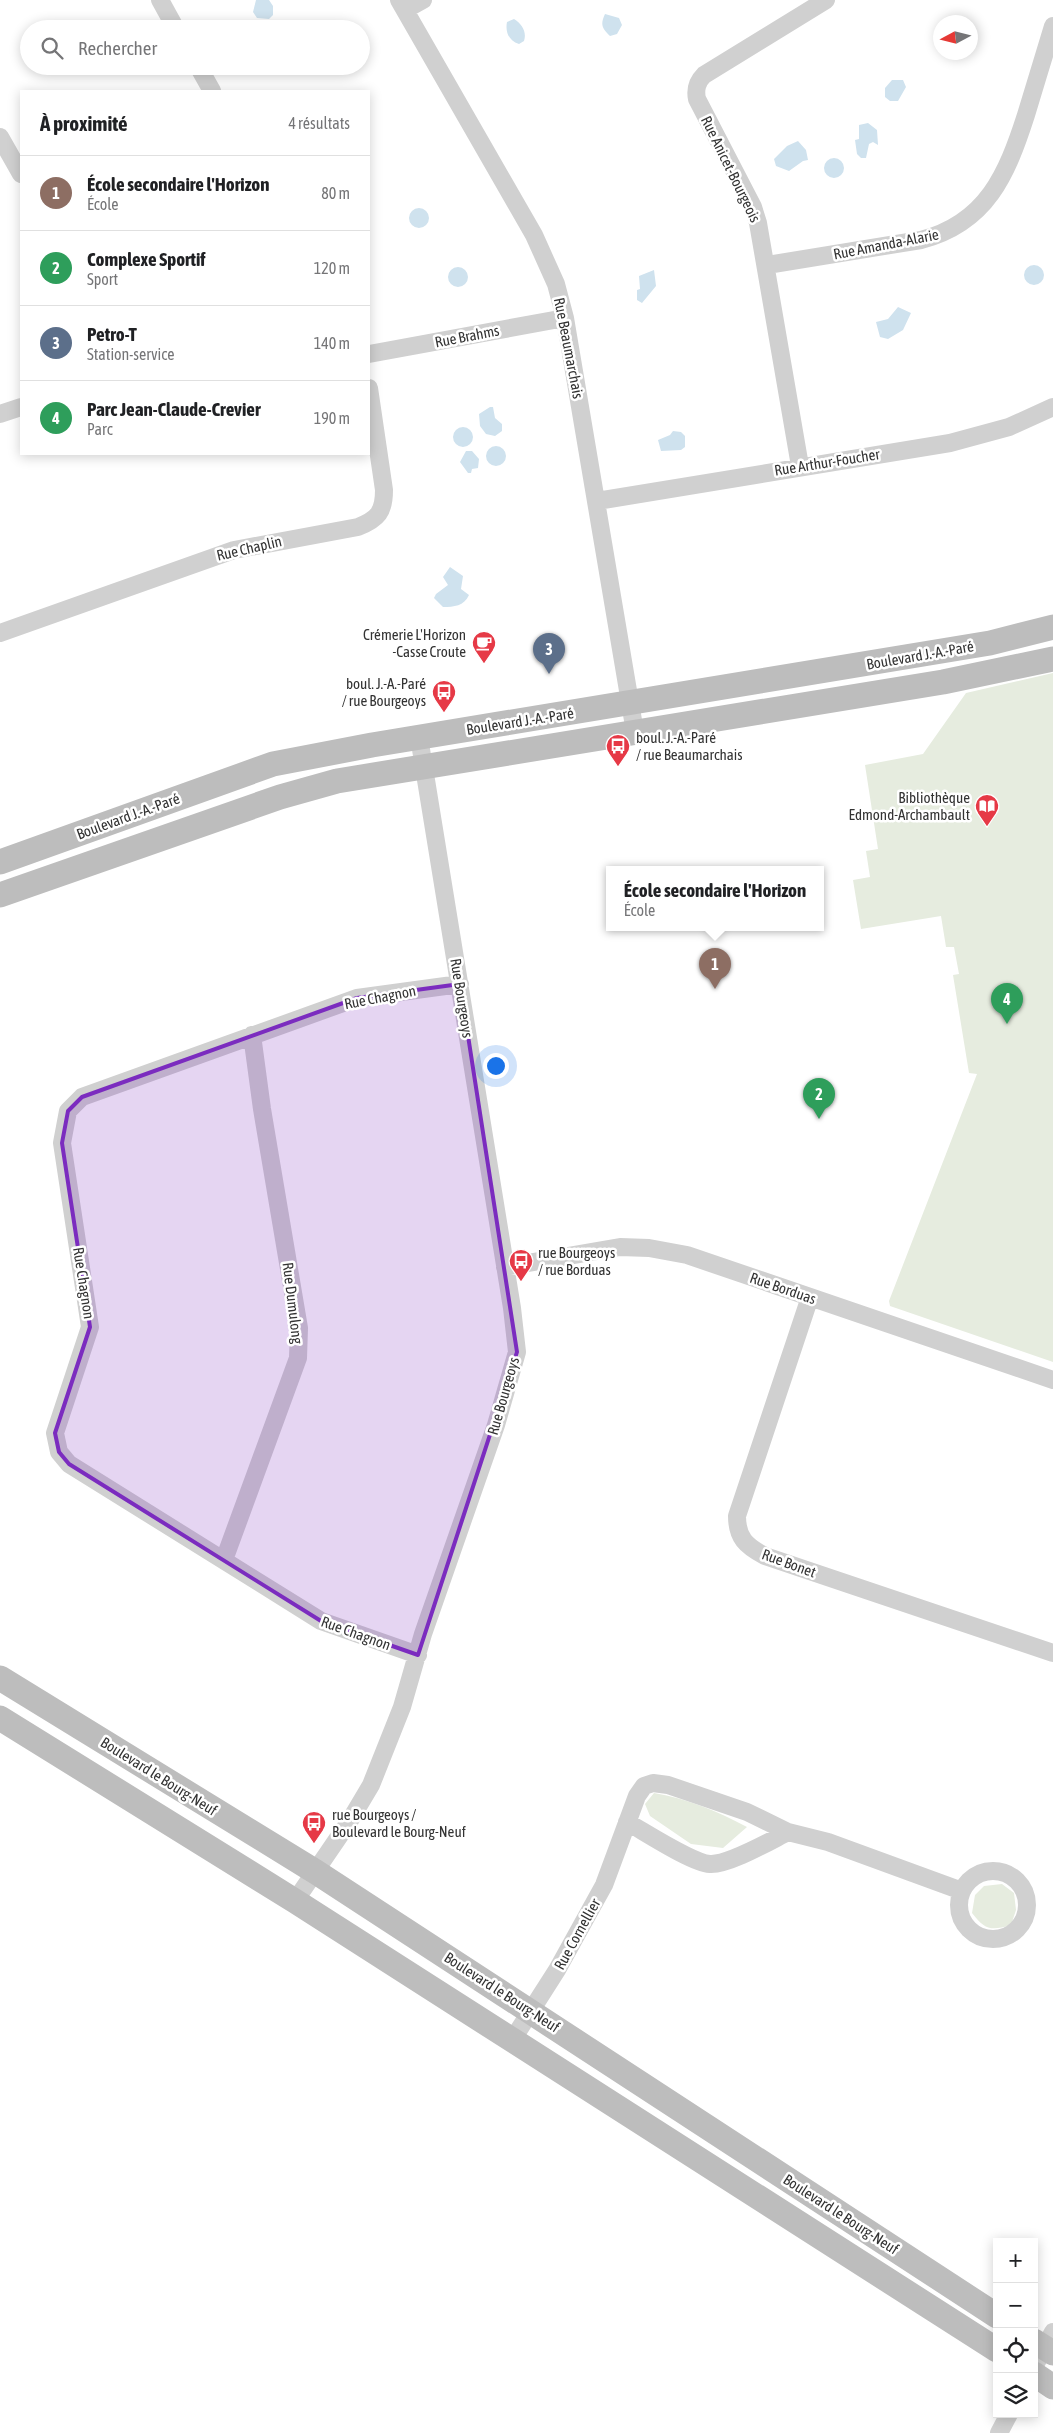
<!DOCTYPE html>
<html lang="fr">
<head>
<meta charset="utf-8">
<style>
	:root { --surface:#fff; --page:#f2f2f2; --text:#202124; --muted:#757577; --line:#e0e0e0; --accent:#e63946 }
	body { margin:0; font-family:"Asap Condensed",sans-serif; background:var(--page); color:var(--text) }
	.controls { position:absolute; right:15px; bottom:15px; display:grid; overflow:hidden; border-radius:0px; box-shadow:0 2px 12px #0003 }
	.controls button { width:45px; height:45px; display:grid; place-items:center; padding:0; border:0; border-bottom:1px solid var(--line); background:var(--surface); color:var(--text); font:25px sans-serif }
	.compass { position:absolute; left:933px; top:15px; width:45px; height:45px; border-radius:50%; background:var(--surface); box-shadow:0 2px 12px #0003; rotate:263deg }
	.you { position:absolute; left:495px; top:1065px; width:18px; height:18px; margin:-12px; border:4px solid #fff; border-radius:50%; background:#1a73e8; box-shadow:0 0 0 8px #1a73e833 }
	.badge { display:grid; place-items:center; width:32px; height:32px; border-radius:50%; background:var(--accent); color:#fff; font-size:16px; font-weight:700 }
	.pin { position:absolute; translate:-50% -41px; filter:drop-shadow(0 1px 2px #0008) }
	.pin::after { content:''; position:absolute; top:26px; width:18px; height:15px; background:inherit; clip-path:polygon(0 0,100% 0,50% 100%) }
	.popup { position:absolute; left:606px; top:866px; width:218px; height:65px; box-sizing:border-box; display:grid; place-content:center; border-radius:0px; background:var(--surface); filter:drop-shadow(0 1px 4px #0005); font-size:16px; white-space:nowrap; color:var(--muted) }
	.popup b { font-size:19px; color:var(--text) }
	.popup::after { content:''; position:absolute; left:50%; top:100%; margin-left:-10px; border:10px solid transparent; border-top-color:var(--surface) }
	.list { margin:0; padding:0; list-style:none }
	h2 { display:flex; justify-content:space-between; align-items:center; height:65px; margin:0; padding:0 20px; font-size:21px }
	h2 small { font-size:16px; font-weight:400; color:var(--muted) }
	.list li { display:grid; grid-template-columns:32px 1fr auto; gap:15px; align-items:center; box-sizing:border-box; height:75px; padding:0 20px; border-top:1px solid var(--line) }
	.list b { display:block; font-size:19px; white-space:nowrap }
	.list p { margin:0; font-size:16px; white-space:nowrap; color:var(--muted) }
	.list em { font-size:16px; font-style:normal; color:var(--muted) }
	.icon { flex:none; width:28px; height:28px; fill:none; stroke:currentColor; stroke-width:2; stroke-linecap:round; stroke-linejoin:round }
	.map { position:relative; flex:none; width:1053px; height:2433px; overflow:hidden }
	.search { position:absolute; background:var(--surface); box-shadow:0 2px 12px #0003; left:20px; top:20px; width:350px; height:55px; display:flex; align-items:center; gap:12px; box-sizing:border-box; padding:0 18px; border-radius:28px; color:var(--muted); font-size:19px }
	.panel { position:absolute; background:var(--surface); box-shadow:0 2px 12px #0003; left:20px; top:90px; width:350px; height:365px; border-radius:0px }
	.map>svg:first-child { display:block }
</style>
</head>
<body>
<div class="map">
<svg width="1053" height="2433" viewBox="0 0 1053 2433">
	<rect width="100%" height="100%" fill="#fff"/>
	<path fill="#e6ecdf" d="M1053,673V1362L890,1306L889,1301L977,1074L969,1073L953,975L959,974L954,947H946L941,916L861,929L853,880L870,877L866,851L878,849L865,765L923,754L966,693Z
		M654,1793C688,1799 717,1811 747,1827L723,1848L691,1844L650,1816L645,1804Z
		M1002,1884L1014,1893L1016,1910L1011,1925C991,1931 985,1930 972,1913L975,1895L984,1886Z"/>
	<path fill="#cfe2ee" d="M256,0H269L273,6V15L269,19L257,18L253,12Z
		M605,14L619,18L622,25L617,34L610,36C602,28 600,25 605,14Z
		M514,19C522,24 527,32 524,41L519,44C509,41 505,32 507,22Z
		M892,80H903L906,87L898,101H890L885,97V88Z
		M868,123L877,130L878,145L873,142L869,144L866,158H861L857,154L855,140L859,139V125Z
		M798,141L806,150L808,160L803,161L789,171L776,166L774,159L787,146Z
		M824 168a10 10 0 1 1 20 0a10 10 0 1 1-20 0Z
		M409 218a10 10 0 1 1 20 0a10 10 0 1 1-20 0Z
		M1024 275a10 10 0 1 1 20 0a10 10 0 1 1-20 0Z
		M448 277a10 10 0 1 1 20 0a10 10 0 1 1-20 0Z
		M654,270L656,286L642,303L637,300V290L640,289L639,276Z
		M898,307L911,313L903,330L888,339L880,337L876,322L888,319Z
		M490,407H493L495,418L502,424V431L495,436L486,434L480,426L479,414Z
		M453 437a10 10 0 1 1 20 0a10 10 0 1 1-20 0Z
		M673,431L681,432L685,436V447L681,450L661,451L658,440L670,435Z
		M486 456a10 10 0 1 1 20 0a10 10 0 1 1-20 0Z
		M466,451H472L479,459L478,468L472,469L471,473H468L460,462Z
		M450,567L463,576L461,589L469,595C464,606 454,607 443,607L434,598L436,594L448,585L443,577Z"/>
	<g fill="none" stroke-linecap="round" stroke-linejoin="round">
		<path stroke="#d0d0d0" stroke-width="18" d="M160,0L176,29
			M399,0L534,235L556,284L565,318L635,732
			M405,10L423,0
			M198,66L212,91
			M0,137L21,174
			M767,265L921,240C987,223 1007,174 1026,115C1035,85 1044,56 1053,26
			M369,354L565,318
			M0,414L21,407
			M800,466L758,223L753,207L697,99C695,89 697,82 704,75L826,0
			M597,501L950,443L1009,427L1053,407
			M0,633L234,550L358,527C378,519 384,512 384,490L369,388
			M505,1267L620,1247L649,1248L687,1255L1053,1380
			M810,1297L737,1516C737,1538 746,1546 765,1556L1053,1653
			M224,1560L298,1358L299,1328L262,1109L252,1035
			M418,1655L321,1621L69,1464L59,1452L55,1433L90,1327L62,1143L68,1111L82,1097L357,998L460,984
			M627,1822C645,1832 692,1863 710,1864C729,1865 770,1841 788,1832
			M959 1905a34 34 0 1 1 68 0a34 34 0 1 1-68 0Z
			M295,1901L349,1822L371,1785L402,1707L423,1634L496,1425L517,1352L512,1308L419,737
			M513,2039L557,1970L604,1885L637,1796L644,1786L653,1783L668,1785L747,1812L788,1832L828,1842L962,1891
			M1034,2367L1053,2332
			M999,2433L1009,2414"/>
		<path stroke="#bdbdbd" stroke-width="25" d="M0,862L273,764L372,745L990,643L1053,627
			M0,895L280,797L337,781L943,682L1053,659
			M0,1678L316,1872L997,2316
			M0,1718L295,1901L997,2350
			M1034,2341L1053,2353
			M1034,2374L1053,2387"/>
	</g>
	<path fill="#7b2cbf" fill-opacity="0.2" stroke="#7b2cbf" stroke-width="4" stroke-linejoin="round" d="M460,984L517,1352L418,1655L321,1621L69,1464L59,1452L55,1433L90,1327L62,1143L68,1111L82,1097L357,998Z"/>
	<defs>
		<g id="cafe-pin" transform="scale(1.25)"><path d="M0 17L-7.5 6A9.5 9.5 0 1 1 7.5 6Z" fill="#e63946" stroke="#fff"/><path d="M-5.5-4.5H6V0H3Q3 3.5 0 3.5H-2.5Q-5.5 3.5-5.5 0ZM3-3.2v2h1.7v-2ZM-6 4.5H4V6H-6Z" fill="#fff"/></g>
		<g id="bus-pin" transform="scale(1.25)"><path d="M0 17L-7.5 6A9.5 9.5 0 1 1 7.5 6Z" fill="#e63946" stroke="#fff"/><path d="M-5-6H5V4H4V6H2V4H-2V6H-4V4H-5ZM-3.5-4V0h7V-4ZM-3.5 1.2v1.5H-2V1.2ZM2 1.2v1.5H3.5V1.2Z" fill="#fff"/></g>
		<g id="library-pin" transform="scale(1.25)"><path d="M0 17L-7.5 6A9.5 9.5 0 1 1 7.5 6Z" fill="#e63946" stroke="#fff"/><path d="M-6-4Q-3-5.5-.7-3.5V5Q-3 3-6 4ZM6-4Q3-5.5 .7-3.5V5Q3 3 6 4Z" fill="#fff"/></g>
	</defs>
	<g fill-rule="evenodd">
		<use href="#cafe-pin" x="484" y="643"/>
		<use href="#bus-pin" x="444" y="692"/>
		<use href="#bus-pin" x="618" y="746"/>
		<use href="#library-pin" x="987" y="806"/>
		<use href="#bus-pin" x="521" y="1261"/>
		<use href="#bus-pin" x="314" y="1823"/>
	</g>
	<g text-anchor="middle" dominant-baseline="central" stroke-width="5" stroke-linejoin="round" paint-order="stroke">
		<g font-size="15" fill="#333" stroke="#fff">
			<text transform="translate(731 169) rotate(64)">Rue Anicet-Bourgeois</text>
			<text transform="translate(886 244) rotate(-11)">Rue Amanda-Alarie</text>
			<text transform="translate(467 336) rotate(-11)">Rue Brahms</text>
			<text transform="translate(569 348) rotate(79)">Rue Beaumarchais</text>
			<text transform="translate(827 462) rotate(-9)">Rue Arthur-Foucher</text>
			<text transform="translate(249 548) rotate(-13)">Rue Chaplin</text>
			<text transform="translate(920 655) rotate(-10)">Boulevard J.-A.-Paré</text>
			<text transform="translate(520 721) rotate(-9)">Boulevard J.-A.-Paré</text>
			<text transform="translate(128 816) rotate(-20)">Boulevard J.-A.-Paré</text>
			<text transform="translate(380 997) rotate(-11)">Rue Chagnon</text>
			<text transform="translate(462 998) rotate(81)">Rue Bourgeoys</text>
			<text transform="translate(84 1283) rotate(81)">Rue Chagnon</text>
			<text transform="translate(783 1288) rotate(19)">Rue Borduas</text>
			<text transform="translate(293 1303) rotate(83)">Rue Dumulong</text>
			<text transform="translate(503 1396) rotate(-74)">Rue Bourgeoys</text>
			<text transform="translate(789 1563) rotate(20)">Rue Bonet</text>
			<text transform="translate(356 1633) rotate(20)">Rue Chagnon</text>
			<text transform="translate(159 1776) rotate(32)">Boulevard le Bourg-Neuf</text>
			<text transform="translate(577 1934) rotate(-61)">Rue Cornellier</text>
			<text transform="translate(502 1992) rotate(33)">Boulevard le Bourg-Neuf</text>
			<text transform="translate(841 2214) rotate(33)">Boulevard le Bourg-Neuf</text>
		</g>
		<g font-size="15" fill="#333" stroke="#fff" text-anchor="end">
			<text x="466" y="634">Crémerie L'Horizon<tspan x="466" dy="17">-Casse Croute</tspan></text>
			<text x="426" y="683">boul. J.-A.-Paré<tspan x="426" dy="17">/ rue Bourgeoys</tspan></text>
			<text x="636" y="737" text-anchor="start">boul. J.-A.-Paré<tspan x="636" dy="17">/ rue Beaumarchais</tspan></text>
			<text x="970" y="797">Bibliothèque<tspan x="970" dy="17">Edmond-Archambault</tspan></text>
			<text x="538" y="1252" text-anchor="start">rue Bourgeoys<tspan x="538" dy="17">/ rue Borduas</tspan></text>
			<text x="332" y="1814" text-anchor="start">rue Bourgeoys /<tspan x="332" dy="17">Boulevard le Bourg-Neuf</tspan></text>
		</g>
	</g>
</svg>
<div class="controls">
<button>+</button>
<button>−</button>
<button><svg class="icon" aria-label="locate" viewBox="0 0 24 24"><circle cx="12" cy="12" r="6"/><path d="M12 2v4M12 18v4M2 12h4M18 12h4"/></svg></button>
<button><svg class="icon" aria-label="layers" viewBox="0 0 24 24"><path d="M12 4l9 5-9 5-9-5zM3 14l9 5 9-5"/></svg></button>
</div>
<svg class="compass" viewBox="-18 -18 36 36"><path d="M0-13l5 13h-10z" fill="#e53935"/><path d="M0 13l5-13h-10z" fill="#757577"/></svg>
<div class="you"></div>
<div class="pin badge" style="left:715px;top:989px;background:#8d6e63">1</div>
<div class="popup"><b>École secondaire l'Horizon</b>École</div>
<div class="pin badge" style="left:819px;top:1119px;background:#2e9e5b">2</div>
<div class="pin badge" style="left:549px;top:674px;background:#5c6f8a">3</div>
<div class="pin badge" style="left:1007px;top:1024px;background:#2e9e5b">4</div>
<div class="search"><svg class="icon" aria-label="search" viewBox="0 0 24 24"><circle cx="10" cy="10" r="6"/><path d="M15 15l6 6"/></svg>Rechercher</div>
<section class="panel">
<h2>À proximité<small>4 résultats</small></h2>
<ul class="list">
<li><span class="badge" style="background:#8d6e63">1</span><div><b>École secondaire l'Horizon</b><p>École</p></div><em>80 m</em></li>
<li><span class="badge" style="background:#2e9e5b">2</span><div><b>Complexe Sportif</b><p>Sport</p></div><em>120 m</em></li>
<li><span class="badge" style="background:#5c6f8a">3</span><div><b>Petro-T</b><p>Station-service</p></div><em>140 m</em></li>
<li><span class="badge" style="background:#2e9e5b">4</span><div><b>Parc Jean-Claude-Crevier</b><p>Parc</p></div><em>190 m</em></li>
</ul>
</section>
</div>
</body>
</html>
